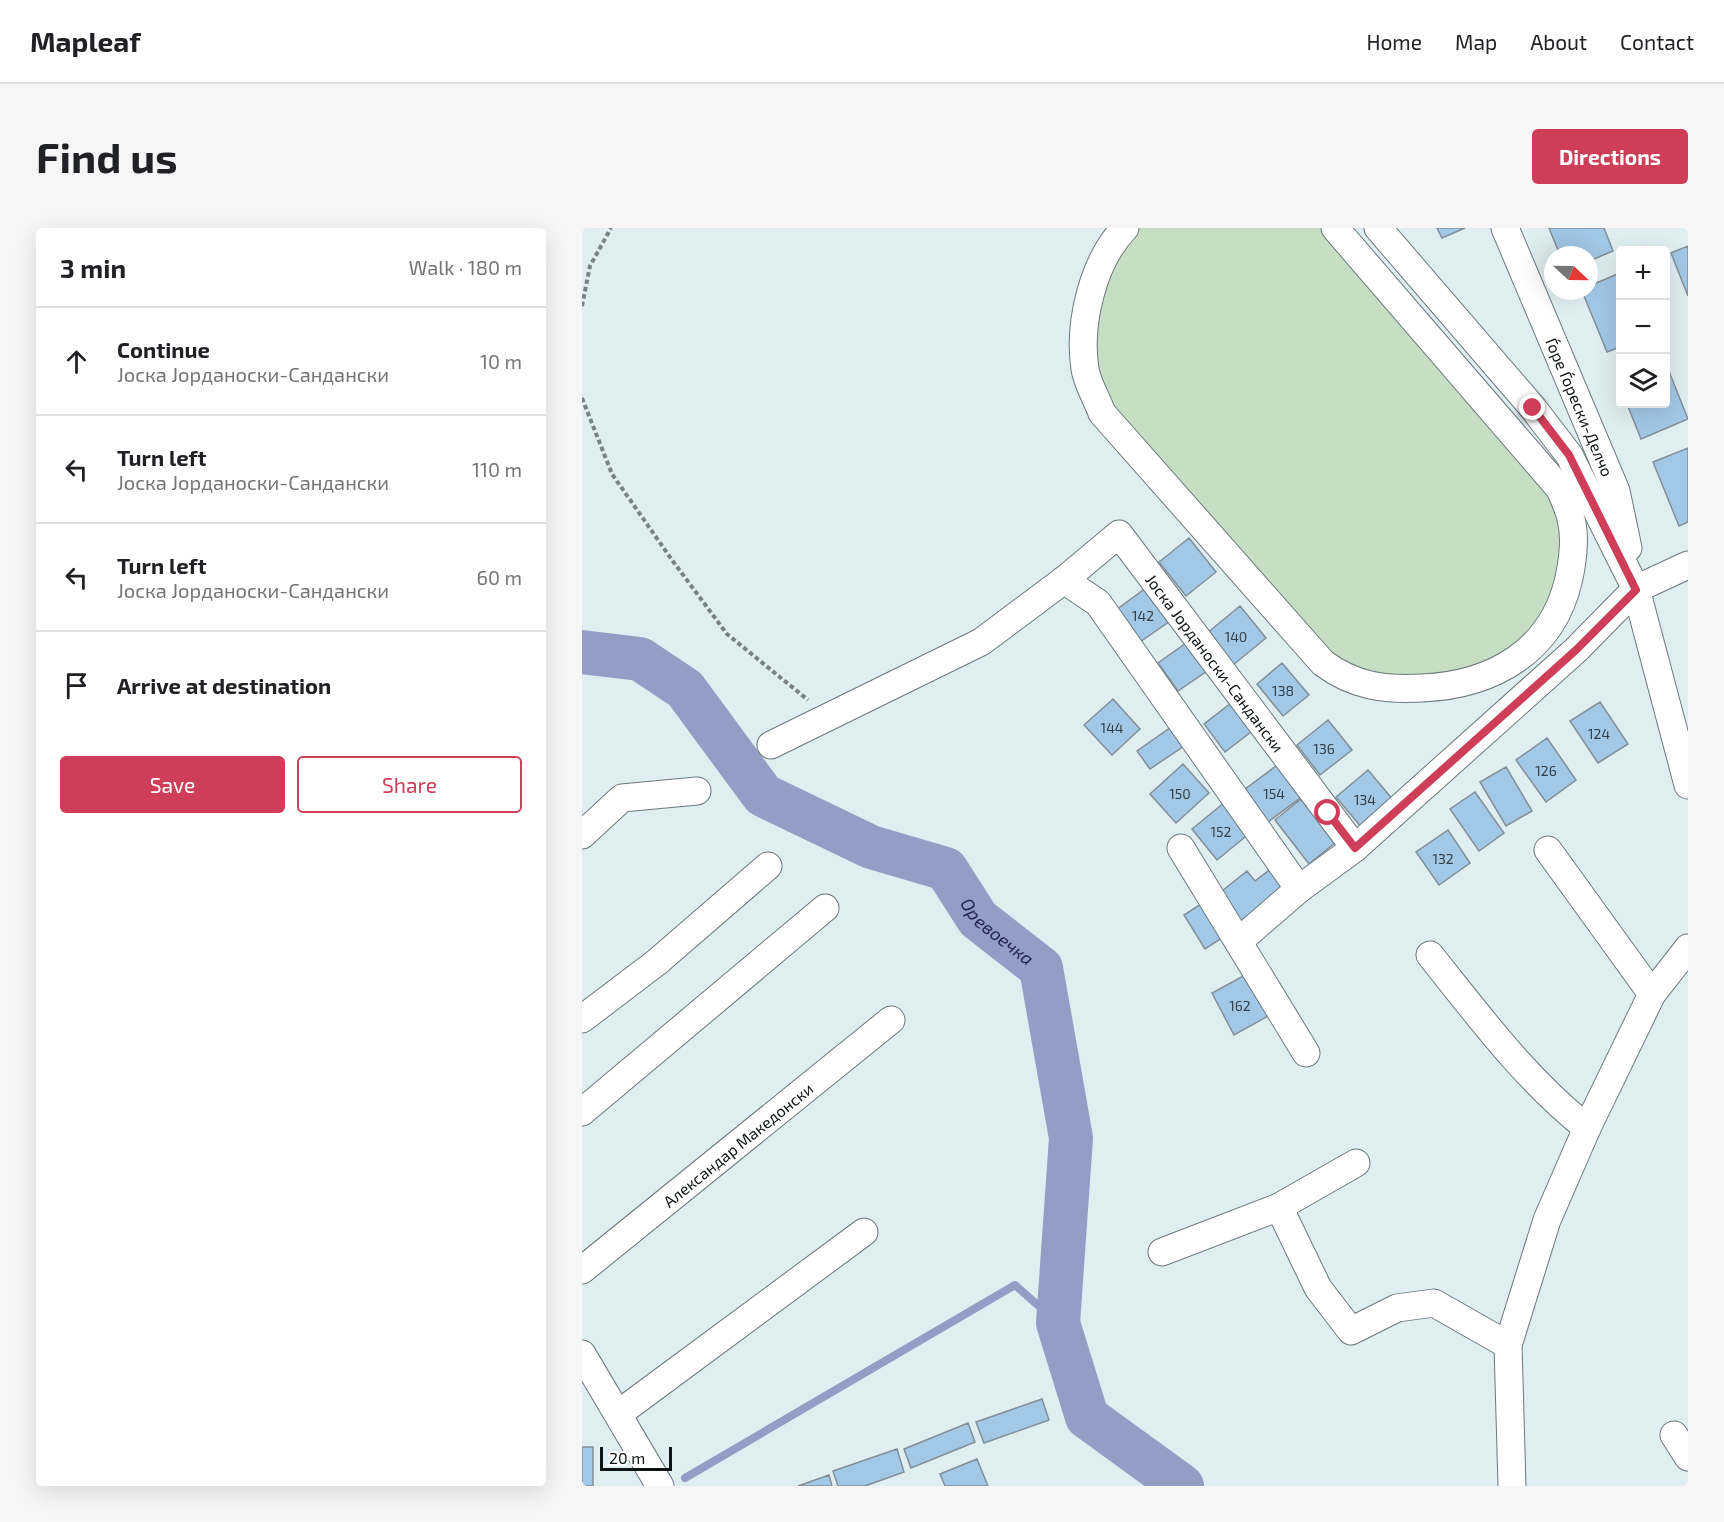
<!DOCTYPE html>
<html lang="en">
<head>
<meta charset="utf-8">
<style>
	:root { --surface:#fff; --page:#f6f6f6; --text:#202124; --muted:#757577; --line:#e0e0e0; --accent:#ce3e59 }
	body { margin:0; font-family:"Exo 2",sans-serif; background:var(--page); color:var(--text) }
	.controls { position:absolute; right:18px; top:18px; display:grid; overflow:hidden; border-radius:6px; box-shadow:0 6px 24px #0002 }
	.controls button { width:54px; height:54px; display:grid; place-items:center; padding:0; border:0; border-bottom:2px solid var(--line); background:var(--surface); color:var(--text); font:30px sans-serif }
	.compass { position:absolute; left:962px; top:18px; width:54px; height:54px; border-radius:50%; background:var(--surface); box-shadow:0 6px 24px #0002; rotate:112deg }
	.scale { position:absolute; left:18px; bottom:15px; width:72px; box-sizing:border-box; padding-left:6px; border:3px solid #0e1314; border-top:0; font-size:16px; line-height:21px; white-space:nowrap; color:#0e1314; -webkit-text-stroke:4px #fff; paint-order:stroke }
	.stop { position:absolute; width:18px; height:18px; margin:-14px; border:4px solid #ce3e59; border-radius:50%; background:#fff }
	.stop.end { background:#ce3e59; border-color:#fff; box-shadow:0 2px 6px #0008 }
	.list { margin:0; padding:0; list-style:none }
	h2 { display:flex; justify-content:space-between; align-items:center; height:78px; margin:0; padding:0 24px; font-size:26px }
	h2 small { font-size:20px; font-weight:400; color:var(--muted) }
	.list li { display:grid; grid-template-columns:39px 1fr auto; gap:18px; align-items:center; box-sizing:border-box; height:108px; padding:0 24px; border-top:2px solid var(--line) }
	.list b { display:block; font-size:22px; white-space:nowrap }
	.list p { margin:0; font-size:20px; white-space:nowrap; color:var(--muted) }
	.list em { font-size:20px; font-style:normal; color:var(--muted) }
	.actions { display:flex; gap:12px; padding:18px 24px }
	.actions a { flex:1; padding:14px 0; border:2px solid var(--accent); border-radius:6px; text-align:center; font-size:21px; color:var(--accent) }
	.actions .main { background:var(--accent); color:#fff }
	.icon { flex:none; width:33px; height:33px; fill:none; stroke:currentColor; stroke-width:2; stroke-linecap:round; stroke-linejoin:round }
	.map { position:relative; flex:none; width:1106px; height:1258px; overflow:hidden; border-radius:6px }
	header { display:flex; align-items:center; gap:36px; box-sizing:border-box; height:84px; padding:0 30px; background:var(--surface); border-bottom:2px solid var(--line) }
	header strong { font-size:28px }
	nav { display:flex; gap:33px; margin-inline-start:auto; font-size:21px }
	.intro { display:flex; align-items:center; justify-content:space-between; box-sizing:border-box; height:144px; padding:0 36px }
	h1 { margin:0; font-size:42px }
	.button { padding:15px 27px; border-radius:6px; background:var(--accent); color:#fff; font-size:21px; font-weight:700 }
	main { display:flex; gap:36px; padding:0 36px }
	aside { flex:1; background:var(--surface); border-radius:6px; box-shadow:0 6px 24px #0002 }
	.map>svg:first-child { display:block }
</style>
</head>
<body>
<header>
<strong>Mapleaf</strong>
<nav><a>Home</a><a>Map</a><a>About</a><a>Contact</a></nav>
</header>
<div class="intro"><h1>Find us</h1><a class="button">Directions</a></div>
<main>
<aside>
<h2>3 min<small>Walk · 180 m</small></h2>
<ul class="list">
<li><svg class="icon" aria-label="ahead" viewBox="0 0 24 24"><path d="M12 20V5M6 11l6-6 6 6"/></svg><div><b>Continue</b><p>Јоска Јорданоски-Сандански</p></div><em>10 m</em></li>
<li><svg class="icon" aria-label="left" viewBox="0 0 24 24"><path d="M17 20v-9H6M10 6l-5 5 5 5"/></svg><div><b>Turn left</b><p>Јоска Јорданоски-Сандански</p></div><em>110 m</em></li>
<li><svg class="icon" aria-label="left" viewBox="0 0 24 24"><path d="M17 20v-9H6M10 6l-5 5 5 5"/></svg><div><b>Turn left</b><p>Јоска Јорданоски-Сандански</p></div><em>60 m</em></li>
<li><svg class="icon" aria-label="arrive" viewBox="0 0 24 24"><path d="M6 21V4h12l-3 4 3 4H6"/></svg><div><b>Arrive at destination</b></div></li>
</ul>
<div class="actions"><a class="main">Save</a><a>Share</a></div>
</aside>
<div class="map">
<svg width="1106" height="1258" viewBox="0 0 1106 1258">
	<rect width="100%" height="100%" fill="#dfeef1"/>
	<path fill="#c7dec5" d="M543,0H753L978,261L983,370L910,446L761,449L520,185L502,103Z"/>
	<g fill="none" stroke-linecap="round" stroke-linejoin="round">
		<path stroke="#949dc5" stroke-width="8" d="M103,1250L433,1057L476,1095"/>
		<path stroke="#949dc5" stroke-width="44" id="s1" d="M0,424L58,431L103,461L181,567L289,619L364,641L396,691L459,740L489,910L476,1095L505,1189L600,1258"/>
	</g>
	<path fill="#a2c8e7" stroke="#848e97" stroke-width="1.5" d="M855,0H883L860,10Z
		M967,0H1022L1031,23L1007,33V27H978Z
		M1106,18V68L1089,25Z
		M1038,45V119L1025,124L1000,63H1007V58Z
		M1084,136L1106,191L1059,211L1045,176H1084Z
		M1106,220V294L1097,298L1071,234Z
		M607,310L634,344L604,368L577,334Z
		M564,360L588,393L558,414L534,382Z
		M658,378L684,410L651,437L624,406Z
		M607,413L628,441L596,463L576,435Z
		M700,435L727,467L701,488L675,456Z
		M531,471L558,501L530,527L502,497Z
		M653,472L674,500L643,524L622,496Z
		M1018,474L1046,516L1016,535L988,493Z
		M746,492L770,522L738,547L715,517Z
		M592,497L605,516L568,541L555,523Z
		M965,510L994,552L964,574L934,532Z
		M698,535L722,567L686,594L662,562Z
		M601,536L627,565L594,595L568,566Z
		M924,539L950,583L924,598L898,554Z
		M786,542L812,573L780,600L754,569Z
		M893,564L922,605L897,623L868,581Z
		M719,571L753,615L727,636L693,592Z
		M643,574L668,605L635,632L610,601Z
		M866,602L888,635L857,657L834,624Z
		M690,640L706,661L659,698L635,667L665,643L673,653Z
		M625,672L646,706L623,721L602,687Z
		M663,747L686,788L652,807L630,765Z
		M460,1171L467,1192L402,1215L394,1194Z
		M386,1195L393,1214L329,1240L322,1221Z
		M0,1219H11V1258H0Z
		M315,1221L322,1244L283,1258H256L251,1243Z
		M395,1231L406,1258H363L358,1246Z
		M247,1247L250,1258H216Z"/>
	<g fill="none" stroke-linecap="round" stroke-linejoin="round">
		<g stroke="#6b797b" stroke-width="29">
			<g id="minor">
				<path d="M543,0C511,33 496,95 503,141C505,155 515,171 520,185L741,435C772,458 802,462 840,460C911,457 971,423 987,350C991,331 994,310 989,291C987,281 982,271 978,261L753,0"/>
				<path d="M796,0L951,180L987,227L1054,361L1106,557"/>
				<path id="s2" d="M923,0L1034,263L1046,320"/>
				<path d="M482,352L516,375L717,661"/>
				<path id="s3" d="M189,517L399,414L482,352L537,306L773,620"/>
				<path d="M0,607L40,570L115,563"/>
				<path d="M599,620L724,825"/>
				<path d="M966,622L1070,766"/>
				<path d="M657,713L717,661L773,620L994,422L1054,361L1106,337"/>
				<path d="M848,727C897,788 943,851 1005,900"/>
				<path d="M0,791L75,734L186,638"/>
				<path d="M0,884L243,680"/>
				<path d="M697,979L736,1060L769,1103L815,1080L852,1075L926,1117"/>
				<path d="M580,1024L697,979L774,935"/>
				<path id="s4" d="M0,1042L309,792"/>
				<path d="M0,1126L78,1258"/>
				<path d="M36,1186L282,1004"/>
				<path d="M1092,1207L1106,1229"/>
				<path d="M930,1258L926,1117L965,992L1005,900L1070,766L1106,720"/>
			</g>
		</g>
		<path stroke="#788284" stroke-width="4" stroke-dasharray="4.5 3" stroke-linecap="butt" d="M0,78L8,38L29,0
			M0,170L30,246L90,332L145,406L226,472"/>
		<use href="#minor" stroke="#fff" stroke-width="27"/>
	</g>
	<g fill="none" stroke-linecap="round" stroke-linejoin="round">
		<path stroke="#ce3e59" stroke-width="8" d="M746,585L773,620L994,422L1054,362L987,227L951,180"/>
	</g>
	<g text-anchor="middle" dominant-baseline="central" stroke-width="4.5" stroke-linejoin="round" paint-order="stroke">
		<g font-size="14" fill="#334049">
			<text x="561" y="387">142</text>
			<text x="654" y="408">140</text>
			<text x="701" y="462">138</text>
			<text x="530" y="499">144</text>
			<text x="1017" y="505">124</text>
			<text x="742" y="520">136</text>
			<text x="964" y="542">126</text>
			<text x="598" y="565">150</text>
			<text x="692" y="565">154</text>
			<text x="783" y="571">134</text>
			<text x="639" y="603">152</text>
			<text x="861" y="630">132</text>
			<text x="658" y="777">162</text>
		</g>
		<g font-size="16" fill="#0e1314" stroke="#fff">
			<text stroke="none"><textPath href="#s2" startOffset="194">Ѓоре Ѓорески-Делчо</textPath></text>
			<text stroke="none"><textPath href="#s3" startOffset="570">Јоска Јорданоски-Сандански</textPath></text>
			<text stroke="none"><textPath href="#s4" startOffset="200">Александар Македонски</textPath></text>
		</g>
		<g font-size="18" font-style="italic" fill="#1f2355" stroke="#fff">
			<text stroke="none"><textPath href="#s1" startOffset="524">Оревоечка</textPath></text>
		</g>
	</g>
</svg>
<div class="controls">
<button>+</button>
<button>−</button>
<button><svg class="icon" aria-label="layers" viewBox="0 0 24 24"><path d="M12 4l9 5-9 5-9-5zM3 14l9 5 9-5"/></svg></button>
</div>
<svg class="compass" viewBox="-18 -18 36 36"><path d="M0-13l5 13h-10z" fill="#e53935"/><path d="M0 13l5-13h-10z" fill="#757577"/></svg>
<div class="scale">20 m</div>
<div class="stop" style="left:746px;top:585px"></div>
<div class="stop end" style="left:951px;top:180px"></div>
</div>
</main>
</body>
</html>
